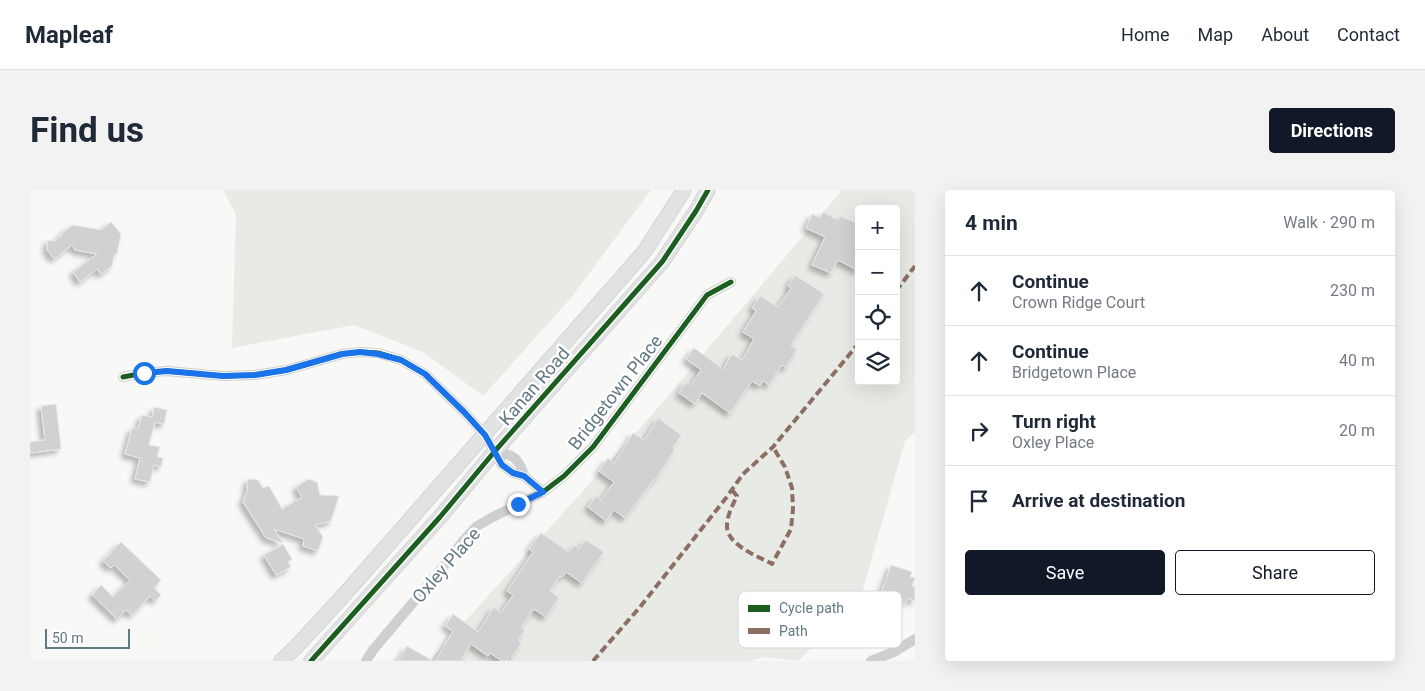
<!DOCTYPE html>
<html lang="en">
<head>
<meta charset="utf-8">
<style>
	:root { --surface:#fff; --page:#f2f2f3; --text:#1f2937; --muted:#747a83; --line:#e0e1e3; --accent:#111827 }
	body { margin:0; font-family:Roboto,sans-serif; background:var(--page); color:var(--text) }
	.controls { position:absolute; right:15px; top:15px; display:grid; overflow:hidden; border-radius:5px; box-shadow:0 5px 20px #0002 }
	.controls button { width:45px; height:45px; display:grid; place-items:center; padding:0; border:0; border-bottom:1px solid var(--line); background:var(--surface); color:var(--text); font:25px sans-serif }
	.scale { position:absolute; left:15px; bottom:12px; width:85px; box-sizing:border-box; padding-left:5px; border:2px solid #627982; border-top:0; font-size:14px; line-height:18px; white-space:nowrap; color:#627982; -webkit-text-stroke:4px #fff; paint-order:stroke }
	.stop { position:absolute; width:15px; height:15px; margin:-11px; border:4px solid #1a73e8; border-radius:50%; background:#fff }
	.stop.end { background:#1a73e8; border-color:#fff; box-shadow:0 1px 5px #0008 }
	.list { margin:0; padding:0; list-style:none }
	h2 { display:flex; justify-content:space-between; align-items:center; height:65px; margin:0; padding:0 20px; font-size:21px }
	h2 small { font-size:16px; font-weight:400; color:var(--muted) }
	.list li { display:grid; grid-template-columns:32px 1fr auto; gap:15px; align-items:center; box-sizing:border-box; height:70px; padding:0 20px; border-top:1px solid var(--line) }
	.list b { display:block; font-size:19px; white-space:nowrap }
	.list p { margin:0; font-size:16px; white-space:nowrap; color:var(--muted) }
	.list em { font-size:16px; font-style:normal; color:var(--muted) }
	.actions { display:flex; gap:10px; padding:15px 20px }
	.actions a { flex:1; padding:11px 0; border:1px solid var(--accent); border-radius:5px; text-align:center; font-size:18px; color:var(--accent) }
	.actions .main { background:var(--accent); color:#fff }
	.icon { flex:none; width:28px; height:28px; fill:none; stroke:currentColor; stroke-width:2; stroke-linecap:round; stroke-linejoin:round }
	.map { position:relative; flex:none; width:885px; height:471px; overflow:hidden; border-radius:5px }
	header { display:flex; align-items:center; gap:30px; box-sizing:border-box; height:70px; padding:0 25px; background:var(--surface); border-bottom:1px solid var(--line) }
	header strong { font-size:24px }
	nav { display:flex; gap:28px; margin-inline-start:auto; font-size:18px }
	.intro { display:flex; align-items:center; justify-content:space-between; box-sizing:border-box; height:120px; padding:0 30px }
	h1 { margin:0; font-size:35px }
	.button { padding:12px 22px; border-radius:5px; background:var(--accent); color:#fff; font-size:18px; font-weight:700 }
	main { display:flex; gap:30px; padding:0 30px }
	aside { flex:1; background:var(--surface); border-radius:5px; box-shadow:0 5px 20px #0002 }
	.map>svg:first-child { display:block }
</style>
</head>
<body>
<header>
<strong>Mapleaf</strong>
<nav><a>Home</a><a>Map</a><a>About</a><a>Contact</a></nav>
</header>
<div class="intro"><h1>Find us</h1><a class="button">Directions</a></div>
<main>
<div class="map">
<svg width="885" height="471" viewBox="0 0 885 471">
	<defs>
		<filter id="shadow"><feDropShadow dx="-4" dy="4" stdDeviation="2.5" flood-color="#0004"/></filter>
	</defs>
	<rect width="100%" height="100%" fill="#f8f8f7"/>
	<path fill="#e8ebe5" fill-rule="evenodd" d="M193,0H621L541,108L453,206L393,162L324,135L202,158L206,24Z
		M812,0H885V242L875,251L821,441L786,452L769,471L733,467L721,471H399L619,228ZM829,19H866V191H829Z"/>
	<path fill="#cfd1d2" stroke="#e7e7e6" filter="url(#shadow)" d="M793,22L808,30L810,26L829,34V81L808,70L801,83L782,75L795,47L776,38L782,24L790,28Z
		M81,32L91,44L87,63L84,66L82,76L71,84L67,79L50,92L43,82L67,64L45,60L42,55L24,69L17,60L18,50L25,51L31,46L32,43L43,35L71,40Z
		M765,85L794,104L761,155L767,159L756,178L752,175L739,195L733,191L730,196L722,191L700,223L672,203L665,214L649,203L656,192L661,195L671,180L656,169L664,158L693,179L702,164L712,170L724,149L713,142L726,121L722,118L730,106L748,117L761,98L758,96Z
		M26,214L31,259L0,263V252L15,250L11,216Z
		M124,217L137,220L134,234L125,232L119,255L130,257L127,267L133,268L131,277L124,275L120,292L105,289L110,268L95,264L102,238L108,239L112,225L122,227Z
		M628,228L651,245L643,258L645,259L626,289L625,288L595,328L584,320L576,331L558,317L566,306L571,310L584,292L569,281L578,268L584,273L603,243L614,250Z
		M218,289L228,290L233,298L239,296L252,319L272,307L266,297L279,289L287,292L290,305L309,306L301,331L285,335L293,347L288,361L273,356L274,349L244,339L253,353L236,348L213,312L217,301Z
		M511,343L539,362L544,355L549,359L556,350L574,362L552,393L536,382L532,387L530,386L520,401L529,408L516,427L504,419L491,437L495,440L488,450L492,452L482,467L480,465L476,471H472L460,463L458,466L441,454L431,471H405L423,441L415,436L423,424L448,442L464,417L471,423L483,405L477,401L503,362L499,359Z
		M91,352L131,390L124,398L131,405L125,411L120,406L102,425L96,420L87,429L62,405L71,395L83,407L100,390L84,375L81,378L73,371Z
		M253,354L262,369L258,372L261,377L246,385L234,365Z
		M861,375L882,382L880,387L885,388L882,396L885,397V411L878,408L875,414L871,413L863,436L842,429Z
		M377,456L403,471H368Z"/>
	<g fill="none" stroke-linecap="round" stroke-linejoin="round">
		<g stroke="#d3d5d5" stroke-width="16">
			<path id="secondary" d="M251,471L266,457L314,405L614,62L654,0
				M281,471L410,327L465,261L632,72L666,21L678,0"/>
		</g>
		<path stroke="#cecfd0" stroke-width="10" d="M93,187L114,183L137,181L193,186L225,185L257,180L312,164L330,162L348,163L371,170L395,184L434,222L455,245L472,275L483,283L494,286L513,302L534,286L563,257L677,105L701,92
			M465,261C483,265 489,267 494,286
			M336,471L343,460L418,371L433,351L447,336L463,327L513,302
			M841,471L864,462L885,449"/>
		<use href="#secondary" stroke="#e1e2e2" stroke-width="14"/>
		<path stroke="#8d6e63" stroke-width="4" stroke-dasharray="8 4" stroke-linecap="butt" d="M866,101L885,76
			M702,300L707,306C703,314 697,326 697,335C696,355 728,366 742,374L761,339L763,319L762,298L755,277L743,257
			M563,471L610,417L696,308L713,284L743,257L829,153"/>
		<g stroke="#fff" stroke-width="8">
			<path id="cycleway" d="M93,187L114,183L137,181L193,186L225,185L257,180L312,164L330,162L348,163L371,170L395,184L434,222L455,245L472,275L483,283L494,286L513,302L534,286L563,257L677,105L701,92
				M281,471L410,327L465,261L632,72L666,21L678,0"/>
		</g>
		<use href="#cycleway" stroke="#1b5e20" stroke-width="5"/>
	</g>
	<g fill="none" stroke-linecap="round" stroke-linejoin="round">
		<path stroke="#1a73e8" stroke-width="6" d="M114,183L137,181L193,186L225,185L256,180L312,164L330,162L348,164L371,170L395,184L434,222L455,245L472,275L483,283L494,286L513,302L488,314"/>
	</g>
	<g text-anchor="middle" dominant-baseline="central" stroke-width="5" stroke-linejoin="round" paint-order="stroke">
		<g font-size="18" fill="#627982" stroke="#fff">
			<text transform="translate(504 196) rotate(-49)">Kanan Road</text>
			<text transform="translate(585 202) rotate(-52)">Bridgetown Place</text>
			<text transform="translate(416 375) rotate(-49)">Oxley Place</text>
		</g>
	</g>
	<rect x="708" y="401" width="164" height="57" rx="8" fill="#fff" stroke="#d0d7da" stroke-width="1"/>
	<rect x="718" y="415" width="22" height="7" fill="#1b5e20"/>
	<rect x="718" y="438" width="22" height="6" fill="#8d6e63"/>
	<g font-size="14" fill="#627982">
		<text x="749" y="423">Cycle path</text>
		<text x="749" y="446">Path</text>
	</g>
</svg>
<div class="controls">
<button>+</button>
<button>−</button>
<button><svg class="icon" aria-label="locate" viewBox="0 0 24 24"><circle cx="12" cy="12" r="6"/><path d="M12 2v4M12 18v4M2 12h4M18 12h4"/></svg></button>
<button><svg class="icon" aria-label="layers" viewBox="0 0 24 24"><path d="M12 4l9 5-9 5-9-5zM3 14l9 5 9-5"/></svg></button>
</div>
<div class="scale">50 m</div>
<div class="stop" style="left:114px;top:183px"></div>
<div class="stop end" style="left:488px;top:314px"></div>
</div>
<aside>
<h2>4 min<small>Walk · 290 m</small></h2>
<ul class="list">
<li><svg class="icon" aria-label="ahead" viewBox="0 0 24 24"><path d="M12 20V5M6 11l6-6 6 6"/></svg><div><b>Continue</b><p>Crown Ridge Court</p></div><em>230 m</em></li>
<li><svg class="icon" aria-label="ahead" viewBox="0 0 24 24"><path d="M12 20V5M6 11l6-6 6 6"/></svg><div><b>Continue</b><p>Bridgetown Place</p></div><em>40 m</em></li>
<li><svg class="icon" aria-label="right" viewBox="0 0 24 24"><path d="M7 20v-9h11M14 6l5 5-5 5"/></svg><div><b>Turn right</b><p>Oxley Place</p></div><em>20 m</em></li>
<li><svg class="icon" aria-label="arrive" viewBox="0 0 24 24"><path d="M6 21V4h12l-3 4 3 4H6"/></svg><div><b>Arrive at destination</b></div></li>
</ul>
<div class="actions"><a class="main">Save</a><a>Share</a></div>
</aside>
</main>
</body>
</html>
